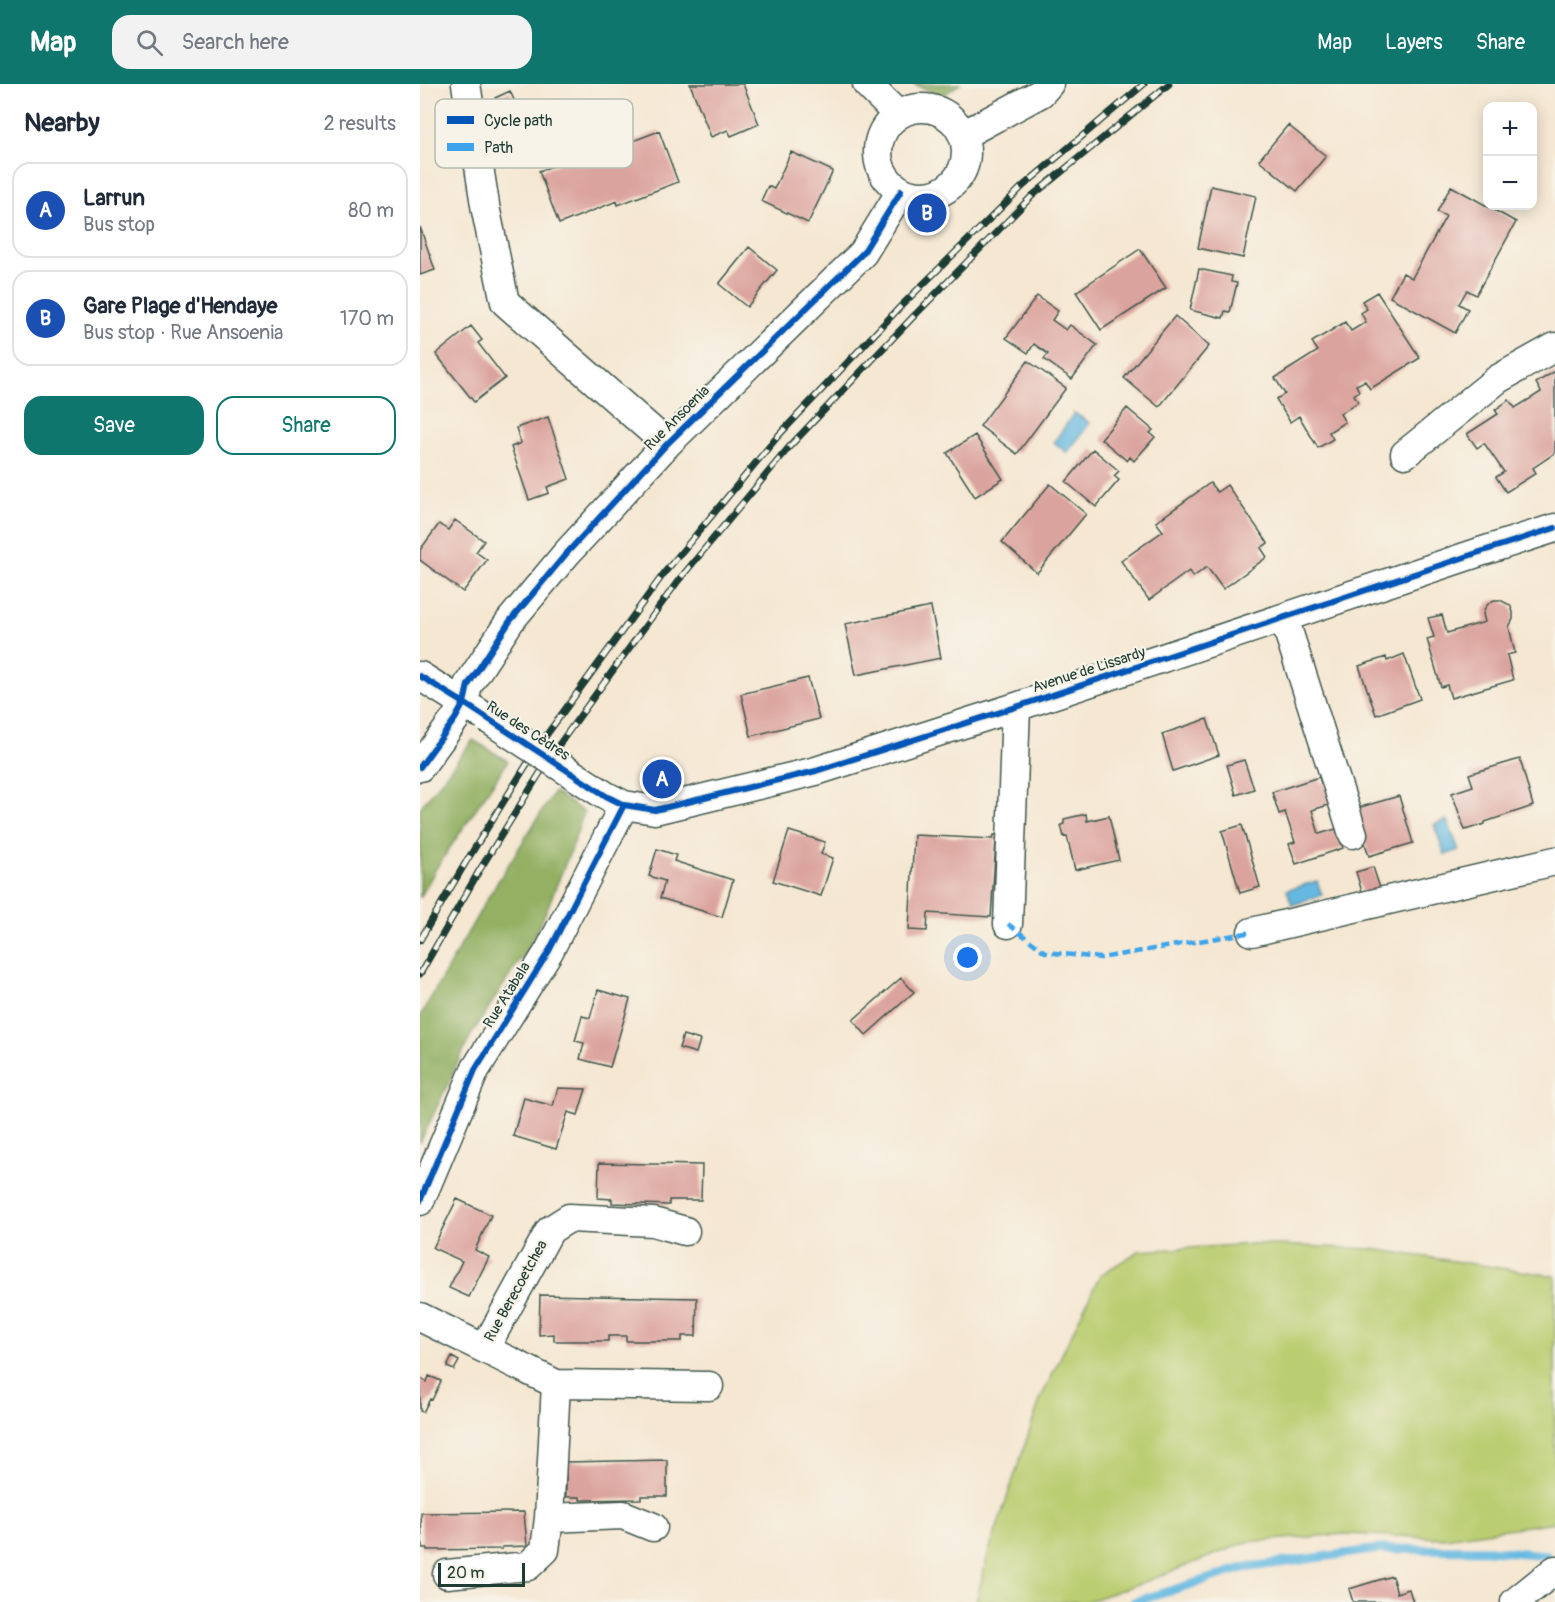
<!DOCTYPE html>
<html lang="en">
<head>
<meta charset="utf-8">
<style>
	:root { --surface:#fff; --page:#f2f2f3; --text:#1f2937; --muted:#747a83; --line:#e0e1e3; --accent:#0f766e }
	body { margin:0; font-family:Pangolin,sans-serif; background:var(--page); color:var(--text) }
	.controls { position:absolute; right:18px; top:18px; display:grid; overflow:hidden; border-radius:12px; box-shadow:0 3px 15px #0003 }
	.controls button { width:54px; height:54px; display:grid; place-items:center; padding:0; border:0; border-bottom:2px solid var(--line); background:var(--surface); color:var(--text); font:30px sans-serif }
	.scale { position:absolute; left:18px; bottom:15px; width:87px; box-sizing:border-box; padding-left:6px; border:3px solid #1f3d34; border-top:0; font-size:16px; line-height:21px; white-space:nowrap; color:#1f3d34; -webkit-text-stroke:4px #f7f3e8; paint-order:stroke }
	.you { position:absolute; left:548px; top:874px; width:21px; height:21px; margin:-15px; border:4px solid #fff; border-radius:50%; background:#1a73e8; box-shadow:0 0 0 9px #1a73e833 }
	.badge { display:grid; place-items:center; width:39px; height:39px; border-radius:50%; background:var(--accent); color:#fff; font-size:20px; font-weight:700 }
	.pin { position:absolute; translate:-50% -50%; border:3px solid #fff; box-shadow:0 2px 6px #0006 }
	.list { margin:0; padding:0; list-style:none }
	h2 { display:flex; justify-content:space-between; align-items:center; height:78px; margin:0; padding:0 24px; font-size:26px }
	h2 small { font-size:20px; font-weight:400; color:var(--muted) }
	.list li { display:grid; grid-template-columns:39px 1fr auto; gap:18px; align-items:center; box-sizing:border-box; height:96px; margin:0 12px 12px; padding:0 12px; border:2px solid var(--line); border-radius:18px }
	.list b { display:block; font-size:22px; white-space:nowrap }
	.list p { margin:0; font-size:20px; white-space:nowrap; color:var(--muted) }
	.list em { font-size:20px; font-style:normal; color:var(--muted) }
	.actions { display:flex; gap:12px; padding:18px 24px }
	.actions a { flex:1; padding:14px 0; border:2px solid var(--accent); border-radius:18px; text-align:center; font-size:21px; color:var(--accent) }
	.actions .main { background:var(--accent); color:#fff }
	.icon { flex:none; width:33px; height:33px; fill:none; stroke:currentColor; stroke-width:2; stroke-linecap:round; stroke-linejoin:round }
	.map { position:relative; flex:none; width:1135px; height:1518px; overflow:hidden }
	header { display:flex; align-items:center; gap:36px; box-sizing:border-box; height:84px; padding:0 30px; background:var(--accent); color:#fff }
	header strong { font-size:28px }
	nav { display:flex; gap:33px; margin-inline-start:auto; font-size:21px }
	.search { width:420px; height:54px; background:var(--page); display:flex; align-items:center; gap:15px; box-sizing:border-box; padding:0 21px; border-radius:18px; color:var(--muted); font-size:22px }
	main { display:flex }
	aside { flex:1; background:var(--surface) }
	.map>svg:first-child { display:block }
</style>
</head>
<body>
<header>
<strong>Map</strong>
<div class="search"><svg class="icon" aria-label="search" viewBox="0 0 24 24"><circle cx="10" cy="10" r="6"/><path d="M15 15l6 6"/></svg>Search here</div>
<nav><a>Map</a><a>Layers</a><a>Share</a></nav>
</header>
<main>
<aside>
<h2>Nearby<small>2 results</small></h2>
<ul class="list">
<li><span class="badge" style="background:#1a4fb4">A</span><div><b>Larrun</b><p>Bus stop</p></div><em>80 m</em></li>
<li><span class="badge" style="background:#1a4fb4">B</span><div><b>Gare Plage d'Hendaye</b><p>Bus stop · Rue Ansoenia</p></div><em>170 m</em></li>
</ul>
<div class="actions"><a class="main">Save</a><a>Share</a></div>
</aside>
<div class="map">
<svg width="1135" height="1518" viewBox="0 0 1135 1518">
	<rect width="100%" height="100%" fill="#f7f3e8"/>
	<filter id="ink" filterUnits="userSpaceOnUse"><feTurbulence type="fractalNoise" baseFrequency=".0167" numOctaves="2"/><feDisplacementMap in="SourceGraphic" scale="12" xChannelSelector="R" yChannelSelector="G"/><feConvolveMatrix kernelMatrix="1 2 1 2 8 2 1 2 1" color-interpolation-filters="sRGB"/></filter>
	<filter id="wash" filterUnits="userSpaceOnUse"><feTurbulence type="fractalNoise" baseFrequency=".008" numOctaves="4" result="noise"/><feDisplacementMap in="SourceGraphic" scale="24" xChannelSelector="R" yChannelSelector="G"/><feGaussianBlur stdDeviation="1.35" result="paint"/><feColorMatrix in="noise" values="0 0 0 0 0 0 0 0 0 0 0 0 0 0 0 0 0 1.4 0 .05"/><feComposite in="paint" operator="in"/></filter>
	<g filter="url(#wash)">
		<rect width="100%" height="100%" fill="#f5e7d2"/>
		<path fill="#bacd71" stroke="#6c8552" stroke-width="1.5" d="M833,1160L952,1165L1135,1192V1438L1025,1454L924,1450L827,1458L730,1496L666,1518H556L568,1470L620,1316L680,1191L719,1167Z"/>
		<path fill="#93b063" stroke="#59764c" stroke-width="1.5" d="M493,0H540L522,12Z
			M53,656L88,677L17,783L0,814V724Z
			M134,708L164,728L152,763L125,830L109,862L51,951L0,1059V933L67,815Z"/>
		<path fill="#65b9e1" stroke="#427b8a" stroke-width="1.5" d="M654,329L670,339L647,369L634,358Z
			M1027,736L1039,766L1025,771L1014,741Z
			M897,797L902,811L872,821L867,806Z"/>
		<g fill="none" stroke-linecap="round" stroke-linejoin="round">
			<path stroke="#65b9e1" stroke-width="9" d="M714,1518L823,1484L959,1465L1069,1466L1126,1471"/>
		</g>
		<g id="blocks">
			<path fill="#dba39d" d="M270,0H323L339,40L311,52L308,46L291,53Z
				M90,7L100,29L84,36L75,14Z
				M868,41L906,72L877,107L839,76Z
				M239,47L258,98L198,121L197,117L139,140L119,87L177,65L179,70Z
				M371,68L413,87L388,139L341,117L348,102L354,105Z
				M791,102L836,112L823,174L778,164Z
				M1031,102L1096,138L1056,211L1047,206L1039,220L1048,225L1035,249L970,213L983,189L992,194L1026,132L1017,128Z
				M0,143L15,186L0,191Z
				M329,163L357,186L327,223L299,200Z
				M720,165L746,204L681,246L656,208Z
				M779,185L812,192L811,198L817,199L810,228L805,227L803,234L770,226Z
				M957,208L1000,274L950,305L945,297L936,301L939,307L934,311L938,318L920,330L925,338L909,348L913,355L898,364L879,332L870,338L856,315L865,310L855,294L898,267L892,258L925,238L931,247L946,238L941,229L947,225L942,217Z
				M617,212L638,227L632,236L646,246L650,241L677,261L652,295L624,275L628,270L614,260L608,269L586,254Z
				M755,232L789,262L739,323L704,294Z
				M51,242L62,256L58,259L85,294L54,318L16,270Z
				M608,277L646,304L597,370L560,342Z
				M1135,287V369L1113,384L1116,389L1086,408L1076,393L1084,388L1064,359L1057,364L1047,350L1078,330L1075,326L1089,316L1095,324L1121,308L1116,299Z
				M707,324L733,346L730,349L735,353L714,377L710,373L707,377L681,355Z
				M128,333L149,395L127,403L129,409L109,416L91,363L101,359L96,344Z
				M555,351L583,395L555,413L527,369Z
				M673,365L699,387L694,392L699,396L676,423L646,398Z
				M790,399L797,408L807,401L848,459L841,464L847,473L803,505L787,483L773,493L769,487L729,516L701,477L743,447L736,438Z
				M630,400L666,430L617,489L582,458Z
				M35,436L64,457L56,468L67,476L43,508L0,476V466L19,440L28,446Z
				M1074,516H1080L1090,521L1093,528V535L1089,543L1095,569L1087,571L1093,596L1031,614L1027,601L1021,603L1007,555L1014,553L1008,534L1022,531L1027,549L1065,538L1063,530L1065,524L1069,519Z
				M511,523L521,574L436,591L425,540Z
				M984,570L1000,615L956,631L939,582L966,573L967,577Z
				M388,594L399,635L331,652L321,610Z
				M787,635L799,671L753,687L742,650Z
				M1100,675L1113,722L1065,738V740L1045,746L1032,709L1053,702L1049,690Z
				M824,676L834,705L816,711L807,681Z
				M899,693L901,699L905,698L912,720L892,726L899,750L916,745L923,764L876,780L869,760L875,758L865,728L859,730L852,708Z
				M979,712L993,759L949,772L934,725Z
				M666,730L667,737L689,732L699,776L655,786L647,752L644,753L641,741L644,740V735Z
				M822,741L840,803L820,809L802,747Z
				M369,747L405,758L401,770L413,774L401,812L353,797Z
				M494,751L573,755L574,751H581V758L576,757L571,833L508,829L507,847L489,846Z
				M237,765L256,771L254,777L313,796L302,833L240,814L245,797L229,792Z
				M953,783L964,816L945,818L936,788Z
				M481,894L494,908L446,951L433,936Z
				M178,906L210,915L190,983L160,975L164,959L155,957L162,932L170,934Z
				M263,951L280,956L276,969L259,964Z
				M138,1004L166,1005L158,1031L148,1028L136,1065L93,1052L104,1014L133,1022Z
				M179,1079L282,1081L281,1116H249V1121L192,1119V1115L178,1114Z
				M37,1115L71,1131L55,1166L69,1173L49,1213L29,1204L42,1177L13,1164Z
				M120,1211L277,1214L276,1252H262V1257H206V1252H188V1257H134V1250L119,1251Z
				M32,1273L39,1277L34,1286L27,1283Z
				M9,1292L21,1297L12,1316L10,1315L3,1328L0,1327V1294L7,1298Z
				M247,1376V1412H221V1415L160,1416V1413H146V1378Z
				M104,1428L107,1462L82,1463V1465L7,1466V1464H2L1,1429Z
				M972,1492L977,1509L989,1505L993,1518H933L929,1505Z"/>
		</g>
	</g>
	<g filter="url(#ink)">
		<use href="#blocks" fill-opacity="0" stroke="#3f564c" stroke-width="1.5"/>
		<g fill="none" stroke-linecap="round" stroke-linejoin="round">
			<g stroke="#3f564c" stroke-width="31">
				<path id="minor" d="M46,0L66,127L85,218L247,360
					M447,0L478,31
					M458 68a44 44 0 1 1 88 0a44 44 0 1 1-88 0Z
					M543,51L621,9L629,0
					M985,370L1078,295L1135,263
					M864,534L933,750
					M0,592L59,629
					M0,683L35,635L44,619L48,601L90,537L146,470L247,360L443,169L481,107
					M186,712L204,721L235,726L396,687L596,623L1060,468L1135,444
					M588,840L596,623
					M832,848L1135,777
					M0,1117L55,986L129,867L204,721
					M0,1233L136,1300L289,1302
					M65,1264L130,1146L149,1134L233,1138L265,1147
					M129,1434L136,1300
					M27,1490L108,1482L125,1466L129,1434L203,1431L233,1443
					M1095,1518L1135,1486"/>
			</g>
			<use href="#minor" stroke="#fff" stroke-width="28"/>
			<g stroke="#1f3d34" stroke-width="7">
				<path id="rail" d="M0,856L46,778L117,664L245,488L358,352L480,223L603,102L724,0
					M0,890L59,787L130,673L258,497L370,362L492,234L612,112L749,0"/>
			</g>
			<use href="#rail" stroke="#f7f3e8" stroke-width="4.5" stroke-dasharray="14" stroke-linecap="butt"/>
			<g stroke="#3f564c" stroke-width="31" stroke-linecap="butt">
				<path id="minor-bridge" d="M68,635L186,712"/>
			</g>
			<use href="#minor-bridge" stroke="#fff" stroke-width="28"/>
			<path stroke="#3da4eb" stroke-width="4.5" stroke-dasharray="9 4.5" stroke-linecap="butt" d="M588,840L625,868L681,874L832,848"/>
			<g stroke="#f7f3e8" stroke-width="10">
				<path id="cycleway" d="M0,592L44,619L186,712L204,721L235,726L396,687L596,623L1060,468L1135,444
					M0,683L35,635L44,619L48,601L90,537L146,470L247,360L443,169L481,107
					M0,1117L55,986L129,867L204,721"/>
			</g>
			<use href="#cycleway" stroke="#0057b8" stroke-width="6"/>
		</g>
	</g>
	<g text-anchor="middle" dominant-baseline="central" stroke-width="4.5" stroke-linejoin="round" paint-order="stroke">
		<g font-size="15" fill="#1f3d34" stroke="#f7f3e8">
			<text transform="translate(257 334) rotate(-45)">Rue Ansoenia</text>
			<text transform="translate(669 586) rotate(-18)">Avenue de Lissardy</text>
			<text transform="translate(108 647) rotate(33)">Rue des Cèdres</text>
			<text transform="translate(87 911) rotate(-58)">Rue Atabala</text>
			<text transform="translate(96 1207) rotate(-61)">Rue Berecoetchea</text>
		</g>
	</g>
	<rect x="15" y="15" width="198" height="69" rx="9" fill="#f7f3e8" stroke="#b6bcb2" stroke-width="1.5"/>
	<rect x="27" y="32" width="27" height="8" fill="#0057b8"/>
	<rect x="27" y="59" width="27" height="8" fill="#3da4eb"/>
	<g font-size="16" fill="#1f3d34">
		<text x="64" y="42">Cycle path</text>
		<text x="64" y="69">Path</text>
	</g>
</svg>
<div class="controls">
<button>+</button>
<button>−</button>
</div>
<div class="scale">20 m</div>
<div class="you"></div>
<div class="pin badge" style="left:242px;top:695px;background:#1a4fb4">A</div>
<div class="pin badge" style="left:507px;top:129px;background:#1a4fb4">B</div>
</div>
</main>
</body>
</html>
